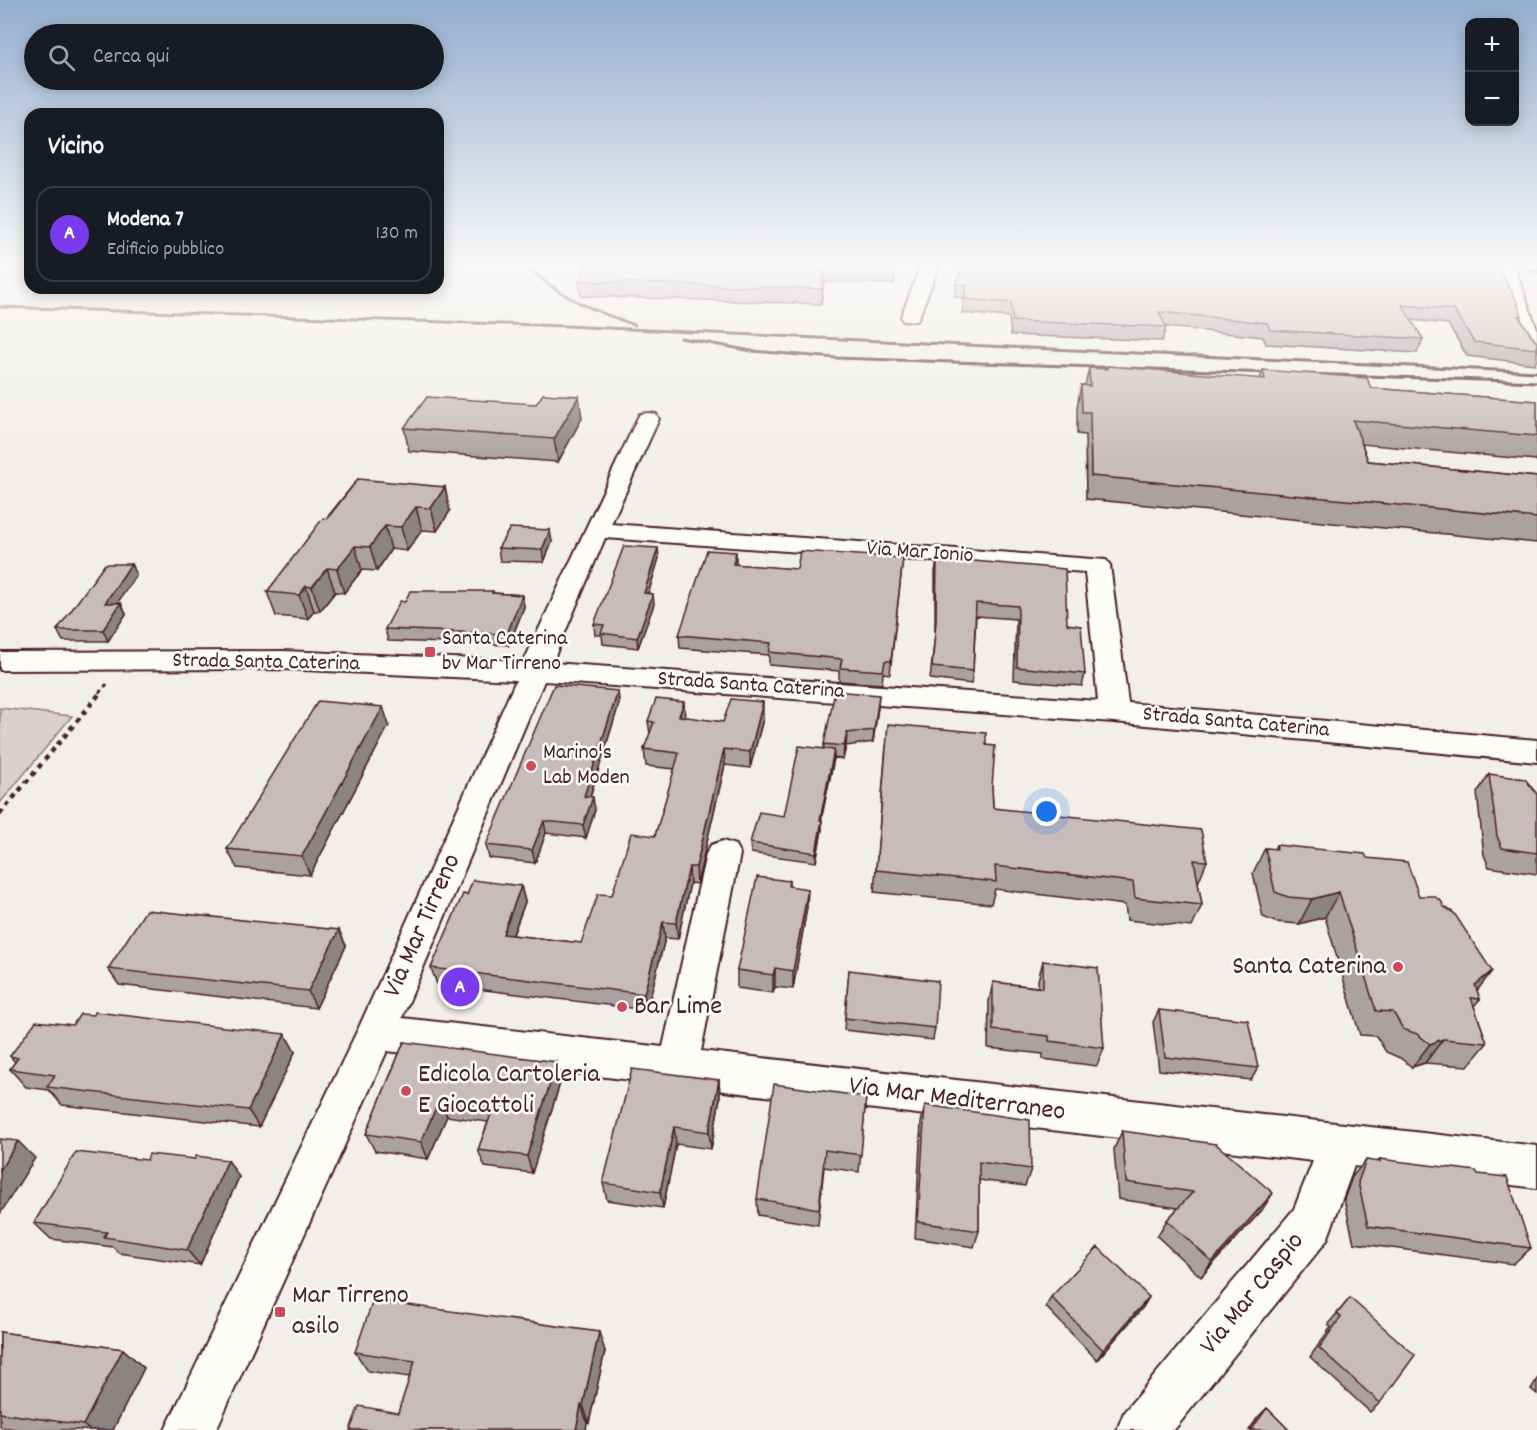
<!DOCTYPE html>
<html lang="it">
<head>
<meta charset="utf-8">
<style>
	:root { --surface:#171b24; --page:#20242c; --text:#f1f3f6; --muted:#9ea1a6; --line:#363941; --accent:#7c3aed }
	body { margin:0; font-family:Dekko,sans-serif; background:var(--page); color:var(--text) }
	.controls { position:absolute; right:18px; top:18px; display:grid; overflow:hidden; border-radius:12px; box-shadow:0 3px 15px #0003 }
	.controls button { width:54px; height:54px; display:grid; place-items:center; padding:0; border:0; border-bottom:2px solid var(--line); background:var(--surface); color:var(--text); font:30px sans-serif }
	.you { position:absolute; left:1047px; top:812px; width:21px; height:21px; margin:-15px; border:4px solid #fff; border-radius:50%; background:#1a73e8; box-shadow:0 0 0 9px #1a73e833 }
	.badge { display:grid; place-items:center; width:39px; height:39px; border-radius:50%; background:var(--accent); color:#fff; font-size:20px; font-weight:700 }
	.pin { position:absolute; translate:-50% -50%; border:3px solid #fff; box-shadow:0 2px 6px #0006 }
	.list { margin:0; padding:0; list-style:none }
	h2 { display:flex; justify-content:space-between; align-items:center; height:78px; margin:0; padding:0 24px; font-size:26px }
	h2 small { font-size:20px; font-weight:400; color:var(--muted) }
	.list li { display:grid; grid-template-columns:39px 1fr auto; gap:18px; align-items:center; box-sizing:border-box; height:96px; margin:0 12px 12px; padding:0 12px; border:2px solid var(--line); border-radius:18px }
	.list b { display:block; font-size:22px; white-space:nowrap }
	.list p { margin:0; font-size:20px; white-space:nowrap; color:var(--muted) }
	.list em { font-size:20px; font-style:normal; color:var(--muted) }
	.icon { flex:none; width:33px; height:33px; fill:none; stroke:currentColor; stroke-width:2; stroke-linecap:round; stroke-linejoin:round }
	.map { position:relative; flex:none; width:1537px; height:1430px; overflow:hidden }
	.search { position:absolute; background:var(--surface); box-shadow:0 3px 15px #0003; left:24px; top:24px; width:420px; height:66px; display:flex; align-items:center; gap:15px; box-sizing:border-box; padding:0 21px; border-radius:33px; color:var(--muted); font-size:22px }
	.panel { position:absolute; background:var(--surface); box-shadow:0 3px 15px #0003; left:24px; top:108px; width:420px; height:186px; border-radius:18px }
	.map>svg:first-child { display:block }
</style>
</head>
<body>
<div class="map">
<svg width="1537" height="1430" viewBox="0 0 1537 1430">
	<rect width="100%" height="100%" fill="#f2efeb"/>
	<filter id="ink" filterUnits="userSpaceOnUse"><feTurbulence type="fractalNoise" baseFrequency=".0167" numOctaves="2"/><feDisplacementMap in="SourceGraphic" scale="12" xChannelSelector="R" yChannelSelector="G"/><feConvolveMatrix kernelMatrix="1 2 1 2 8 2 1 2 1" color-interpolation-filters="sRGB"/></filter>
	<g filter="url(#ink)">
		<path fill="#d9d0cf" stroke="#92787d" stroke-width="1.5" d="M0,708L72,716L0,803Z"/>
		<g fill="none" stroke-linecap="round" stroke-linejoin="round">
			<g stroke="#4a1f2b" stroke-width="4">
				<path id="minor" d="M922,263H940L919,317L917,321H903L901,317Z
					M1495,263H1513L1537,329V351L1526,348L1523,344Z
					M648,413L656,414L659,419L611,524L1106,560L1110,565L1128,703L1537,740V762L1114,722L544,681L402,1018L663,1047L706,854L711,845L723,841L735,845L740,854L701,1051L1537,1146V1188L1354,1166L1327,1240L1174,1430H1117L1124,1412L1294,1209L1313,1161L387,1051L216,1430H165L360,1025L516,680L283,669L0,670V652L283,651L524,661L637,419L640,414ZM605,538L1085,572L1098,701L552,663Z"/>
			</g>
			<g stroke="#4a1f2b" stroke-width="5">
				<path id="major" d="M1527,263H1537V271L1530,269Z"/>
			</g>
			<path stroke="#4a1f2b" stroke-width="3" stroke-dasharray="4 4" stroke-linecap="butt" d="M99,693L108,683"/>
			<path stroke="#4a1f2b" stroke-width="4.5" stroke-dasharray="5 5" stroke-linecap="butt" d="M0,814L101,692"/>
			<use href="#minor" fill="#fdfcf7" fill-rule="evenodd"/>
			<use href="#major" fill="#fdfcf7" fill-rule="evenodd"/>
			<path stroke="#4a1f2b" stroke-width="3" d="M524,263C554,295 594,311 635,325
				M0,307L565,326L1537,372
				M681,338L752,351L837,358L1537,382"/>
		</g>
		<path fill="#aca1a1" stroke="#4a1f2b" stroke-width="1.5" d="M895,263L894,284L824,282L821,304L581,296L579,281Z
			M964,263L1522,316L1521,320L1537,343V359L1535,364L1467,356L1448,324L1411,320L1423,339L1417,353L1266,344L1263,337L1166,327L1162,341L1011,335L1009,317L962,313L964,298L955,297L956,284Z
			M1107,366L1260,379L1263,370L1371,388L1537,401V462L1536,460L1362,444L1368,461L1537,477V543L1086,499L1085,435L1077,434V407L1081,385H1085L1089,368L1107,369Z
			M582,418L558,462L409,451L404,428Z
			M358,479L450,511L437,531L422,530L407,551L391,549L377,571L362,570L344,593L335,592L320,611H314L308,619L276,616L267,592Z
			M552,542L544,562L500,561L498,548Z
			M659,558L648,594L654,604L638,648L603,644L602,635H595L594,624Z
			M903,558L890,674L883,673L882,684L839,681V671L769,665V655L680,648L679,635L736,565L797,569Z
			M937,560L1067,624L1085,674L1082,686L1014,680L1016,619L976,616L973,671L971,684L930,679L935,634V572Z
			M131,564L136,575L117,603H121L126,614L108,641H63L57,630Z
			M493,591L494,593L522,595L524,607L509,645L388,641L385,629L405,602Z
			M618,691L619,704L590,797L595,810L586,838L546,833L535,863L489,858L486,845Z
			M878,707L873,742L846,746L843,759L834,758L821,820L822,830L816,862L751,853L750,843L784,816L824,748V744Z
			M685,717L723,722L763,719L750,768L725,765L697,884L690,883L678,939L665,938L647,1010L437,984L431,968L467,895L521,886L525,902L513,935L581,943L612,895L655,836L675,769L646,766L644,749L650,734L648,721Z
			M389,725L310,875L237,868L227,849Z
			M986,745L992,787L993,808L1207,861L1198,883L1202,905L1192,927L1127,920L1125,905L995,889L991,904L874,892L886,746Z
			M1489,774L1537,794V874L1489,867L1484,855L1477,793Z
			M1276,845L1367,858L1419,896L1477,991L1480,999L1474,1006L1487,1043L1468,1066L1425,1063L1412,1067L1400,1058L1386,1052L1376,1036L1360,1035L1325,917L1299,924L1275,922L1263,917L1253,873L1265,848L1274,849Z
			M789,881V886L807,907L793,989L775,987L773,993L737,988V970Z
			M339,930L346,946L316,1008L119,985L108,969Z
			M1043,961L1104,1048L1097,1066L1043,1059V1054L988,1048L989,1001L993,982L1038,987V980Z
			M849,970L935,1028L933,1040L844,1030Z
			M1159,1010L1258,1068L1251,1080L1159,1070L1153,1022Z
			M73,1025L285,1034L295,1052L259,1127L62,1105L49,1090L26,1087L10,1069L15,1062L10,1056Z
			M404,1042L561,1080L532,1173L485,1167L478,1150L488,1122L447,1116L428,1159L375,1151L366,1134Z
			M719,1080L720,1098L711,1149L676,1144L663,1208L607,1200L603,1183Z
			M866,1097L859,1172L824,1167L818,1225L758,1215L757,1199Z
			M925,1105L1031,1169L1025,1186L979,1180V1231L974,1247L915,1238L921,1123Z
			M1122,1131L1262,1210L1201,1277L1157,1236L1167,1220L1178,1208L1118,1199L1114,1149Z
			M1380,1159L1531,1248L1513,1264L1354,1243L1344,1199L1352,1177L1366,1160L1377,1162Z
			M239,1177L200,1265L119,1253L113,1247L51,1239L34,1223Z
			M1051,1297H1149L1143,1307L1097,1360L1046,1307Z
			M1350,1298L1380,1403L1370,1412L1310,1357L1331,1327L1328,1324Z
			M0,1332L123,1349L144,1368L113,1430H23L0,1427Z
			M605,1351L589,1423L587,1422L586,1430H350L398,1413L410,1377L368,1371L355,1352Z
			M1537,1379V1394L1531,1389Z
			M1267,1408L1289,1430H1249L1258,1417Z"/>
		<path fill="#8c8383" stroke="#4a1f2b" stroke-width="1.5" d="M824,267V282L821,304L822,289Z
			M579,396L582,418L558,462L554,439Z
			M445,487L450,511L437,531L431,508Z
			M416,507L422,530L407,551L401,527Z
			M385,526L391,549L377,571L370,547Z
			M550,530L552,542L544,562L542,550Z
			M355,546L362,570L344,593L337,569Z
			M658,548L659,558L645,604L644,593Z
			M736,552V564L733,576V564Z
			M131,564L136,575L110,614L105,603Z
			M327,568L335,592L320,611L312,587Z
			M306,586L314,611L308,619L299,595Z
			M653,594L654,604L638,648L637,638Z
			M522,595L524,607L509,645L507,634Z
			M121,603L126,614L108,641L103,630Z
			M618,691L619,704L586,809L584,796Z
			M879,695L878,707L873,742L874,730Z
			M684,702L685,718L679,716Z
			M763,702V719L750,768V752Z
			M383,707L389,725L310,875L302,856Z
			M847,733L846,746L843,759L844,746Z
			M724,749L725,765L697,884L696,867Z
			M834,750V759L819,830L820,820Z
			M593,797L595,810L586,838L583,825Z
			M822,820V830L816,862V853Z
			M544,821L546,833L535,863L532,850Z
			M689,867L690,883L678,939L676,923Z
			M521,886L525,902L507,950L503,934Z
			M808,889L807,907L793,989V971Z
			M1339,892L1325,917L1299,924L1312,899Z
			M663,922L665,938L647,1010L644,994Z
			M339,930L346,946L316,1008L308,991Z
			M775,968V987L773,993V975Z
			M1492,971L1474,995L1475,985Z
			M285,1034L295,1052L259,1127L248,1110Z
			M1443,1039L1425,1063L1412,1067L1430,1044Z
			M557,1062L561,1080L532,1173L527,1156Z
			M719,1080L720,1098L711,1149L709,1132Z
			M440,1098L447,1116L428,1159L421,1142Z
			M674,1127L676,1144L663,1208L660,1192Z
			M18,1141L35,1158L0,1214V1170Z
			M228,1160L239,1177L200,1265L187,1250Z
			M1273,1193L1262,1210L1201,1277L1212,1262Z
			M1149,1297L1143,1307L1097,1360L1103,1350Z
			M599,1332L605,1351L589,1423L583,1405Z
			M123,1349L144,1368L113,1430H90L83,1425Z
			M581,1405L587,1422L586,1430H576Z"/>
		<path fill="#c8bbbb" stroke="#4a1f2b" stroke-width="1.5" d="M588,263H895V269L824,267L822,289L579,281Z
			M964,263H1495L1517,301L1522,316H1518L1537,343V349L1474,342L1454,310L1402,305L1423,339L1270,330L1267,323L1159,312L1166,327L1013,321L1011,303L964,299L967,285L956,284Z
			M1107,366L1265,379L1263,370L1367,378L1371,388L1537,401V436L1353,420L1368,461L1537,477V518L1091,476L1090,412H1082L1081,385L1090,386L1089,368L1107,369Z
			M543,394L579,396L554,439L404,428L427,397L536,404Z
			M358,479L445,487L431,508L416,507L401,527L385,526L370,547L355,546L337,569L327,568L312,587L306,586L299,595L267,592L323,518L327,519Z
			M510,528L550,530L542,550L498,548Z
			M624,546L658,548L644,593L653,594L637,638L601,633L604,625L594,624Z
			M707,550L736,552L733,564L797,569L800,551L903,558L891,661H885L883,671L840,668L842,659L769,652L771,643L679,635Z
			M937,560L974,561L1065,569L1067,624L1081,626L1085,674L1017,667L1018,606L976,603L973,671L932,667L936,621Z
			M105,564H131L105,603H121L103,630H57Z
			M410,591H493L492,593L522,595L507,634L385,629L400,601L405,602Z
			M554,685L618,691L584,796L593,797L583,825L544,821L532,850L486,845Z
			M835,691L879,695L874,730L847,733L844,746L824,744Z
			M656,699L684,702L679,716L723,722L731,699L763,702L750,752L724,749L696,867H689L676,923L663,922L644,994L431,968L463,894L467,895L473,880L521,886L503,934L581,943L598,894L612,895L631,833L655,836L679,753L644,749L654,722L648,721Z
			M318,701L383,707L302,856L227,849Z
			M888,724L986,733V745L995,746L992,787L993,808L1201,830L1207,861L1194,860L1202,905L1135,898L1133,882L995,866L996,882L876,870Z
			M799,746L834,750L820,820H822L816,853L750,843L759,812L784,816Z
			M1489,774L1525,779L1537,794V853L1502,848L1497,836Z
			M1276,845L1365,854L1367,858L1407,862L1419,896H1434L1442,902L1443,906L1454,913L1492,971L1475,985L1480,999L1471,998L1487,1043L1443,1039L1430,1044L1417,1034L1403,1029L1393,1012L1376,1011L1339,892L1312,899L1288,897L1275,892L1265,848L1277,849Z
			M757,877L789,881L788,886L808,889L793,971L775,968L773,975L737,970Z
			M146,910L339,930L308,991L108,969Z
			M1043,961L1098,968L1104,1048L1049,1041V1036L993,1030V982L1043,988Z
			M849,970L938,981L935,1028L845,1018Z
			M1159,1010L1248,1020L1258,1068L1165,1057Z
			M95,1012L285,1034L248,1110L47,1087L55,1075L10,1069L18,1058L10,1056L36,1021L73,1025L80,1014L94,1015Z
			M404,1042L557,1062L527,1156L478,1150L494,1106L440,1098L421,1142L366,1134Z
			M632,1069L719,1080L709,1132L674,1127L660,1192L603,1183Z
			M774,1084L866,1097L861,1155L825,1150L819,1209L757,1199Z
			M925,1105L1030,1120L1031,1169L979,1162V1231L918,1222Z
			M1122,1131L1216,1144L1273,1193L1212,1262L1167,1220L1193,1192L1126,1182Z
			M0,1139L18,1141L0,1170Z
			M76,1152L147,1160L149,1154L195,1159L196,1156L228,1160L187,1250L104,1237L107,1232L34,1223Z
			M1380,1159L1476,1171L1478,1174L1507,1177L1531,1248L1368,1226L1358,1182L1366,1160L1380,1162Z
			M1098,1247L1149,1297L1103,1350L1051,1297Z
			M1350,1298L1415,1355L1380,1403L1319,1348L1341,1317L1337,1314Z
			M373,1300L599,1332L583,1405H581L576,1430H350L359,1406L398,1413L415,1361L355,1352Z
			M0,1332L123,1349L83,1425L0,1413Z
			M1267,1408L1289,1430H1251Z"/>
	</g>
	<linearGradient id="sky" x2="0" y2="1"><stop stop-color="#94aece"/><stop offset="0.57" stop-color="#f9f8f6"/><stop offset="1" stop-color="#f9f8f6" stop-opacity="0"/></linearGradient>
	<rect width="1537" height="463" fill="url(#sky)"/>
	<g fill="#d1495b" stroke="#fdfcf7" stroke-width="2">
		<rect x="424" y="646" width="12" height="12" rx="3"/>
		<circle cx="531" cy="766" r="6"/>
		<circle cx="1398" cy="967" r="6"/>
		<circle cx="622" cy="1007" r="6"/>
		<circle cx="406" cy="1091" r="6"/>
		<rect x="274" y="1306" width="12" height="12" rx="3"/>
	</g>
	<g text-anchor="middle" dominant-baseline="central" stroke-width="5" stroke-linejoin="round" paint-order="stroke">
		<g font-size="22" fill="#4a1f2b" stroke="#fdfcf7">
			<text transform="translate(920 553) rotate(4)">Via Mar Ionio</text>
			<text transform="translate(266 663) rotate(1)">Strada Santa Caterina</text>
			<text transform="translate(751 686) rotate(4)">Strada Santa Caterina</text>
			<text transform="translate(1236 723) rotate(5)">Strada Santa Caterina</text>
		</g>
		<g font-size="22" fill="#4a1f2b" stroke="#fdfcf7" text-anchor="start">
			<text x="442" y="639">Santa Caterina<tspan x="442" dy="25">bv Mar Tirreno</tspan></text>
			<text x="543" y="753">Marino's<tspan x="543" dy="25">Lab Moden</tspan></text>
		</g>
		<g font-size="27" fill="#4a1f2b" stroke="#fdfcf7">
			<text transform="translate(423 926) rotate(-66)">Via Mar Tirreno</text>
			<text transform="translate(957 1100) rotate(7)">Via Mar Mediterraneo</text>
			<text transform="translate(1253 1294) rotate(-51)">Via Mar Caspio</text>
		</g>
		<g font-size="27" fill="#4a1f2b" stroke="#fdfcf7" text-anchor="start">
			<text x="1386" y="967" text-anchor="end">Santa Caterina</text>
			<text x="634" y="1007">Bar Lime</text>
			<text x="418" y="1075">Edicola Cartoleria<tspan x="418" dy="31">E Giocattoli</tspan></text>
			<text x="292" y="1296">Mar Tirreno<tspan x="292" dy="31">asilo</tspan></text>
		</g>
	</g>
</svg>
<div class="controls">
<button>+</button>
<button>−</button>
</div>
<div class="you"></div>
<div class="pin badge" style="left:460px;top:987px">A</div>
<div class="search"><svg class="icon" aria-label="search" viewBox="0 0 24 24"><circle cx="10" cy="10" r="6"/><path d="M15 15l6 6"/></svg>Cerca qui</div>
<section class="panel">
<h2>Vicino<small></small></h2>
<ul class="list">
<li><span class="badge">A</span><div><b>Modena 7</b><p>Edificio pubblico</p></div><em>130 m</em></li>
</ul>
</section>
</div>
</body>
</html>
